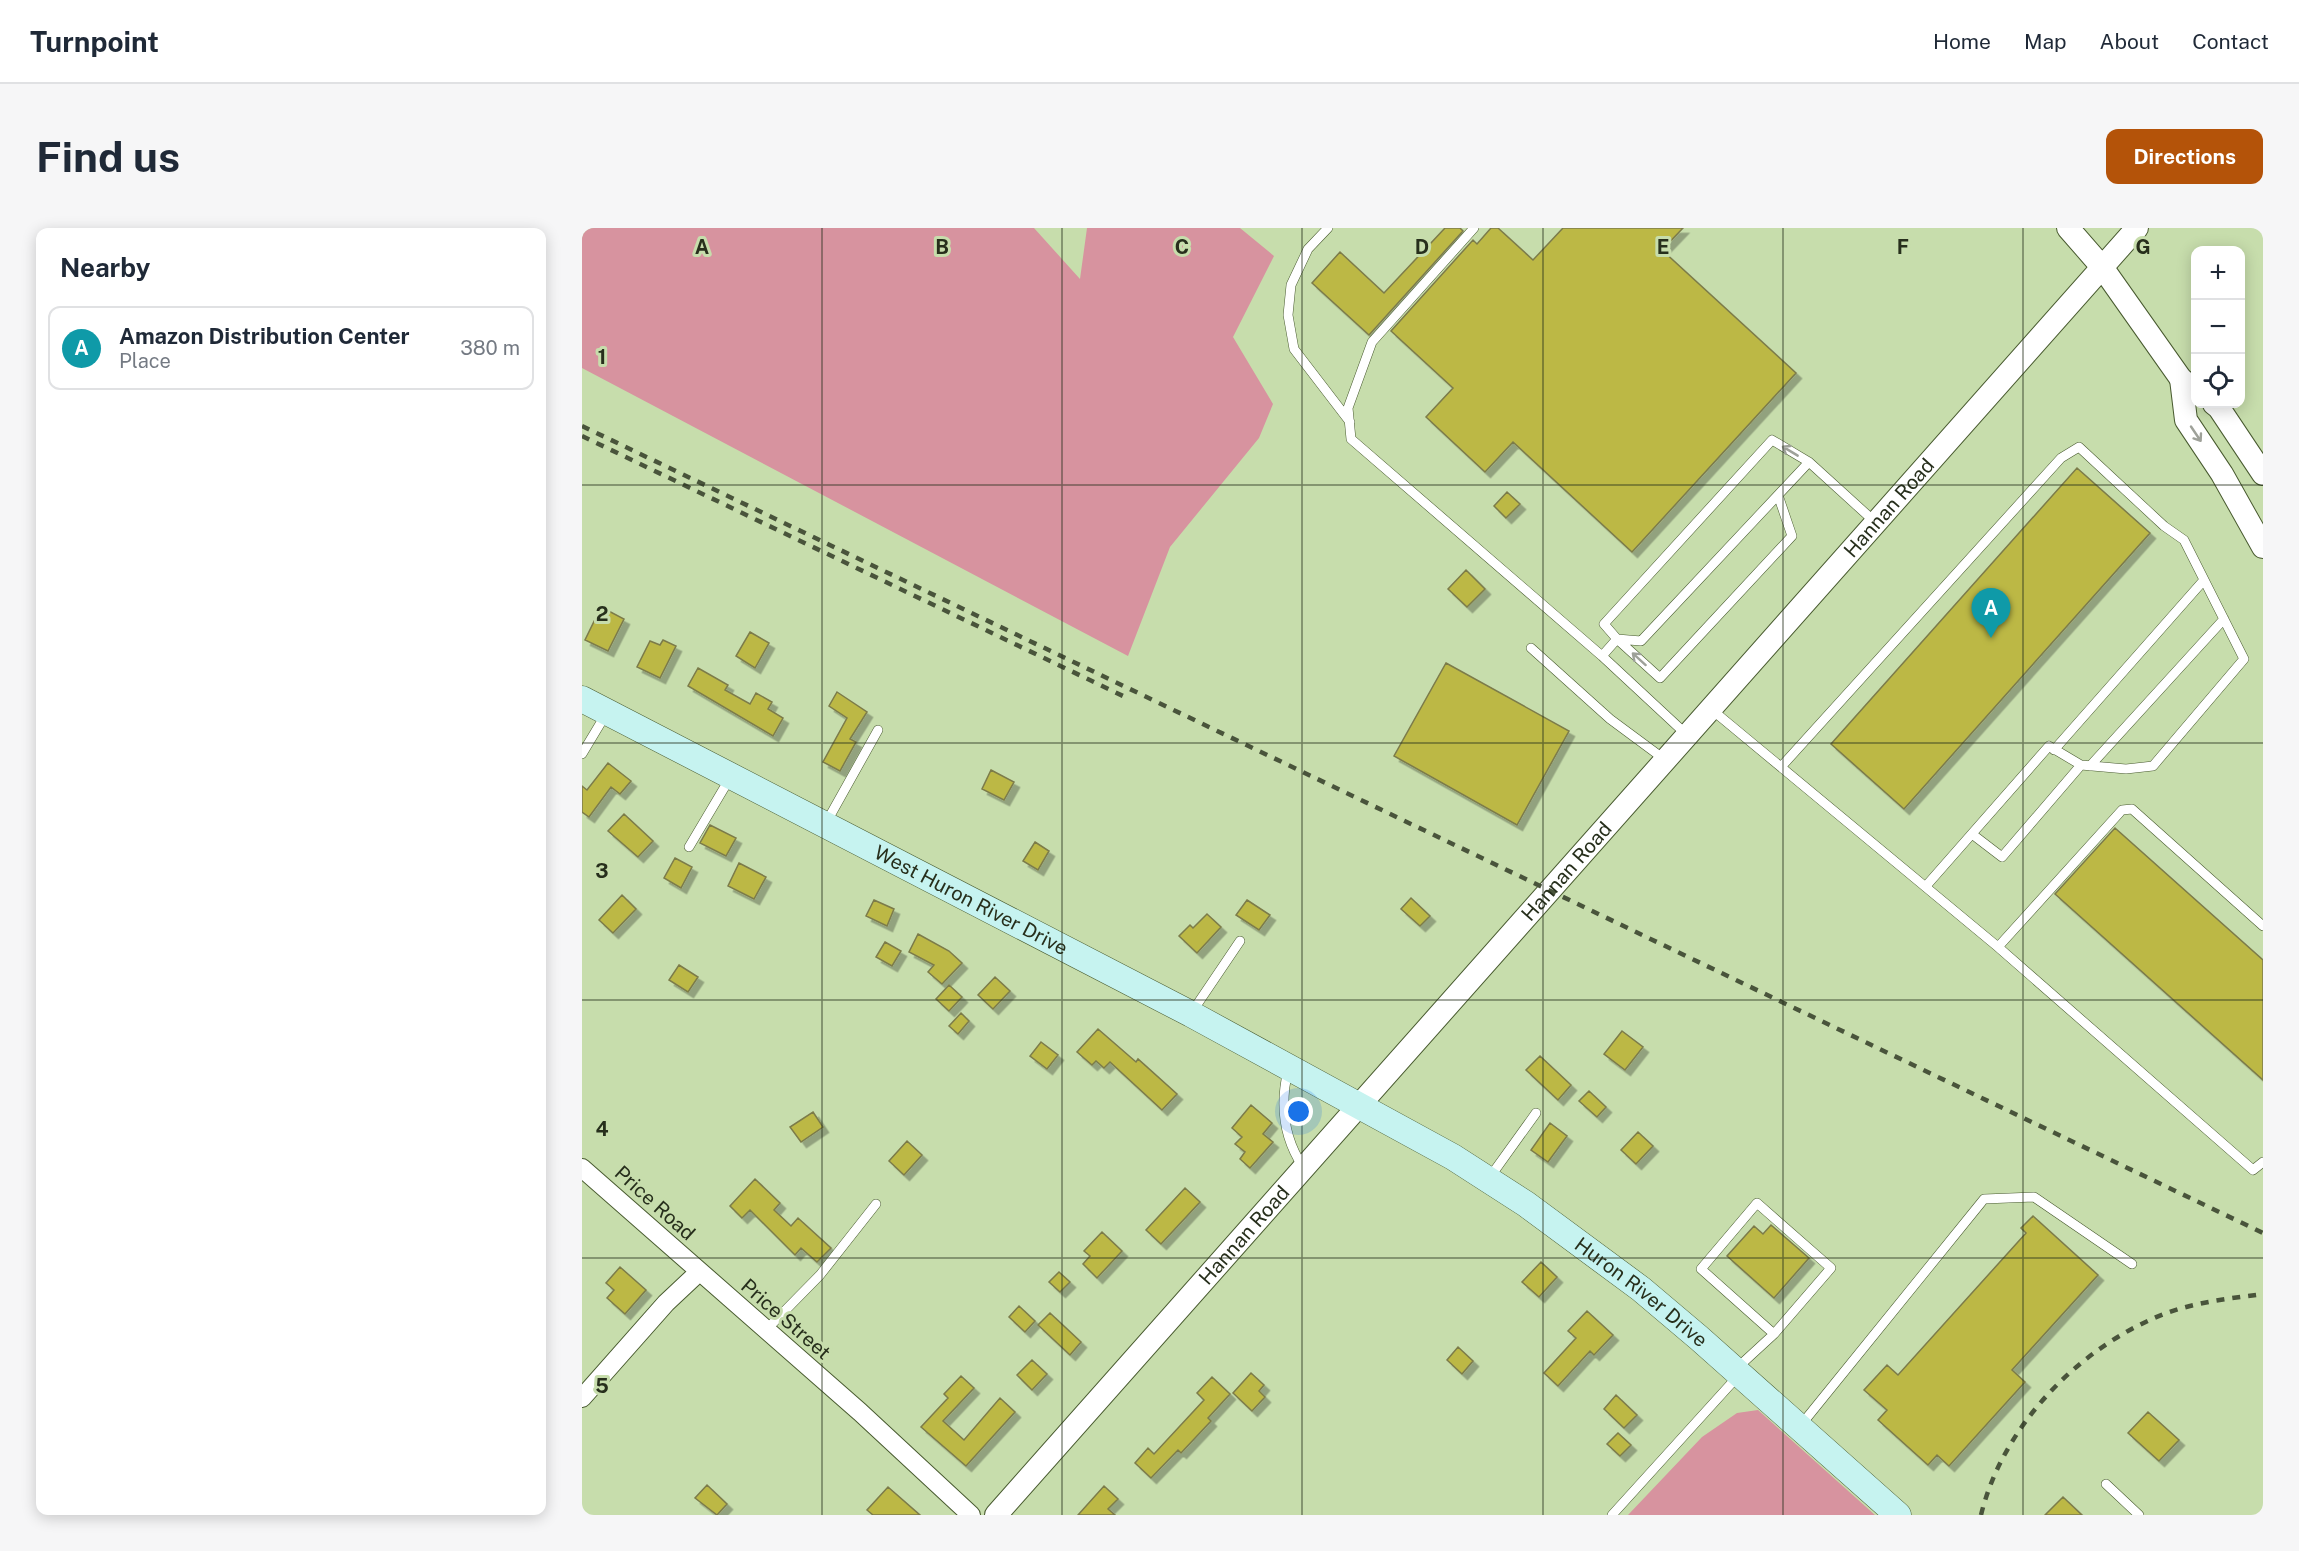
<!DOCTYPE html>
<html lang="en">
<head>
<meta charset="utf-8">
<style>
	:root { --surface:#fff; --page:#f6f6f7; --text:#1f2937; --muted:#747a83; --line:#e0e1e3; --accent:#b45309 }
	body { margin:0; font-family:"Public Sans",sans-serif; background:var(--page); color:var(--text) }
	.controls { position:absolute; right:18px; top:18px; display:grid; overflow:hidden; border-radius:12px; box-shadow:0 3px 15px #0003 }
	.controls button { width:54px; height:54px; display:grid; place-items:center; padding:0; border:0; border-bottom:2px solid var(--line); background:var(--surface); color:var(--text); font:30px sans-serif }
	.you { position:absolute; left:717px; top:884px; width:21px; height:21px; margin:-15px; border:4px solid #fff; border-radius:50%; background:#1a73e8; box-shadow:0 0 0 9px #1a73e833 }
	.badge { display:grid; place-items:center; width:39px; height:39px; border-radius:50%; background:var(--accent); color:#fff; font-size:20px; font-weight:700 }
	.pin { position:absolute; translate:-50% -50px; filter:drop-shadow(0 2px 3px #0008) }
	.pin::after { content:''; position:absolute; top:32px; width:21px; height:18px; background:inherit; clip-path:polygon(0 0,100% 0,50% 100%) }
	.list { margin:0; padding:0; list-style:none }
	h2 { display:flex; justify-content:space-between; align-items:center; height:78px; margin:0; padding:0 24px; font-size:26px }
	h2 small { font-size:20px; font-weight:400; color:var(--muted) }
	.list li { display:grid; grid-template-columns:39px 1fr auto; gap:18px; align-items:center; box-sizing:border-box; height:84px; margin:0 12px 12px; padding:0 12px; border:2px solid var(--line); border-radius:12px }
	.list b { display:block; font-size:22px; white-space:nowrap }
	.list p { margin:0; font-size:20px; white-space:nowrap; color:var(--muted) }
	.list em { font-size:20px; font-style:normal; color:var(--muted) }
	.icon { flex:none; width:33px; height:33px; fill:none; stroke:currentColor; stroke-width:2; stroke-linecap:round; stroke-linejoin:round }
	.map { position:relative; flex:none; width:1681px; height:1287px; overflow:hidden; border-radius:12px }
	header { display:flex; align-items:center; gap:36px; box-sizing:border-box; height:84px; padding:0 30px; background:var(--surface); border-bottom:2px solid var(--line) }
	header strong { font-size:28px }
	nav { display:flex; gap:33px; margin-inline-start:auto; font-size:21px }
	.intro { display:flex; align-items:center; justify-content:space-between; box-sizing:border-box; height:144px; padding:0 36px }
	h1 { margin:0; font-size:42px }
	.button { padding:15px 27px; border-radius:12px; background:var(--accent); color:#fff; font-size:21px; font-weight:700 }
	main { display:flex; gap:36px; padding:0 36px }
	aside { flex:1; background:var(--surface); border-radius:12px; box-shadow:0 3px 15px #0003 }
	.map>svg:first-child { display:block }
</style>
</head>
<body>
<header>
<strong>Turnpoint</strong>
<nav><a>Home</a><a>Map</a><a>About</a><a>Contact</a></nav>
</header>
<div class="intro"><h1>Find us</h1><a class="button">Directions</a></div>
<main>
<aside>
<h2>Nearby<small></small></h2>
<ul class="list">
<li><span class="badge" style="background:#0f9aa8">A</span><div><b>Amazon Distribution Center</b><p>Place</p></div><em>380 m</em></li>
</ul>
</aside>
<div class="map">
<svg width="1681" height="1287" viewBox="0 0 1681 1287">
	<defs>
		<filter id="shadow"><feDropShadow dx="5.5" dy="5.5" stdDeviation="0" flood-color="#0004"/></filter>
	</defs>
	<rect width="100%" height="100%" fill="#c7ddac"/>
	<path fill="#d7939f" d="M0,0H452L498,51L505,0H658L692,28L651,109L691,176L677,210L588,319L546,428L0,140Z
		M1176,1182L1293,1287H1046L1120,1209L1155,1185Z"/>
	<path fill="#bcb845" stroke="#7c7b4a" stroke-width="1.5" filter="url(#shadow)" d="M863,0H878L881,3L787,107L730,55L758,24L802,65Z
		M909,0H916L951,32L981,0H1101L1080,22L1214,145L1050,324L931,214L903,244L844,189L871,160L809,103L891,12L895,16Z
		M1495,240L1568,305L1322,581L1249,516Z
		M925,264L938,276L924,290L912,278Z
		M884,342L903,361L885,379L866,361Z
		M19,379L42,391L26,423L3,412Z
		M168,404L187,415L173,440L154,428Z
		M81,412L94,418L78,450L55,439L68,413L78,417Z
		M864,435L987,503L935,597L812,528Z
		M116,440L146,457L143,462L168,476L174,465L190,474L186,481L201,490L191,508L106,458Z
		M255,464L285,484L268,511L274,514L258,543L241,534L265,490L247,478Z
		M26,535L49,553L38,566L29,559L7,589L0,584V558L5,562Z
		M409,542L432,554L422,572L400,561Z
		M42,586L71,613L56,629L26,603Z
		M128,597L154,610L144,628L118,615Z
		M1533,600L1681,732V852L1473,666Z
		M453,614L467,623L456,642L441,633Z
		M93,630L110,639L99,660L82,650Z
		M157,635L184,649L172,671L146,658Z
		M40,667L54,681L31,705L17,692Z
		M829,670L848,688L838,698L819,681Z
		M292,672L312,681L305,698L284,688Z
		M665,672L688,687L677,702L654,687Z
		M625,686L639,699L615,725L597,708L608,697L611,700Z
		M336,706L367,723L380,735L360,756L346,744L352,737L327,724Z
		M303,714L319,723L310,738L294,729Z
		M97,737L116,749L106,764L87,752Z
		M413,749L428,763L411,781L396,767Z
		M367,757L380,769L367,783L354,771Z
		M379,785L387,793L376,806L367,798Z
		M516,801L554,834L556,831L595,866L580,882L528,834L522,840L514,833L510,837L495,824Z
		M1040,803L1061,819L1043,842L1022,826Z
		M459,814L476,827L465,841L448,828Z
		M958,828L989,857L976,872L944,842Z
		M1007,863L1024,879L1015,889L997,873Z
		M669,877L690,895L681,906L691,914L668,940L658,931L663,924L653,916L660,909L650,900Z
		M231,884L241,899L219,914L208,899Z
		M968,895L985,908L966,934L949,922Z
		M1056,904L1071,918L1054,936L1039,922Z
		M325,913L340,927L322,947L307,933Z
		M173,951L198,975L192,982L209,998L216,990L249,1020L235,1034L219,1020L213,1027L168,982L160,990L148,978Z
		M603,960L618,974L579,1016L564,1002Z
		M1451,988L1516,1047L1430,1142L1443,1154L1367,1238L1355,1227L1346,1237L1296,1192L1305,1182L1282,1162L1305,1137L1316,1147L1444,1005L1439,1000Z
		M1189,997L1227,1030L1192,1070L1145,1028L1172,998L1181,1006Z
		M520,1004L540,1023L515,1050L501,1036L508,1028L502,1023Z
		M959,1034L975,1049L957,1069L940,1054Z
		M38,1039L64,1062L43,1086L25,1070L32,1062L24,1055Z
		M477,1044L488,1054L478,1064L467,1054Z
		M437,1078L453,1093L443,1104L427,1089Z
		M1005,1083L1031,1107L1012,1127L1008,1123L976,1158L962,1145L994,1110L986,1103Z
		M468,1085L499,1114L488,1127L456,1097Z
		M876,1119L891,1133L880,1146L865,1132Z
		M450,1132L465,1146L450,1162L435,1147Z
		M669,1145L682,1157L677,1163L683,1169L670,1183L651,1165Z
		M379,1148L392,1160L361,1193L382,1212L418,1170L433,1184L384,1238L339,1199L366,1170L362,1166Z
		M630,1149L648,1166L626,1190L629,1193L599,1225L596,1222L569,1250L553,1235L566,1220L572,1226L622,1172L615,1165Z
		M1034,1167L1055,1187L1042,1200L1022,1181Z
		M1566,1184L1597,1212L1577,1233L1546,1205Z
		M1036,1205L1049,1217L1038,1228L1025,1216Z
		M125,1257L145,1276L135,1287L113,1270Z
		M522,1258L536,1271L526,1281L533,1287H496Z
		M306,1259L338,1287H291L285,1282Z
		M1481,1269L1500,1287H1463Z"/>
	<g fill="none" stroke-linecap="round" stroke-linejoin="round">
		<g stroke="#485a2f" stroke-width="10">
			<path id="service" d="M746,0L726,21L709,57L706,87L712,121L768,194
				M892,0L790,114L766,180L769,211L1020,428L1105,507
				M1227,234L1196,267L1210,308L1078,450L1035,411L1022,396L1190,212L1227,234L1293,294
				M1035,411L1059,413L1196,267
				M949,420L1028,491L1082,531
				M1020,428L1035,411
				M1129,481L1416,719L1671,942L1681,934
				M1472,522L1622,352
				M0,526L24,486
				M1508,538L1642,391
				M1199,539L1479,230L1497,219L1582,298L1602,312L1662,431L1571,538L1544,541L1499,537L1467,518L1344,658
				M244,595L296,502
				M1390,606L1420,629L1499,537
				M107,619L148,550
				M1416,719L1540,582L1550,581L1681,698
				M610,784L658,713
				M706,842C698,876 701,909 721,939
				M908,949L954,885
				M184,1102L238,1047L294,976
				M1155,1140L1192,1106L1249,1040L1175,975L1119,1041L1192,1106
				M1219,1197L1402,971L1452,969L1550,1036
				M1524,1256L1557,1287
				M1030,1287L1156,1148"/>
		</g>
		<g stroke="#485a2f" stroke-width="20">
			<path id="minor" d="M0,940L278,1184L389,1287
				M0,1170L84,1075L116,1045"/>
		</g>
		<g stroke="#485a2f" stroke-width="24">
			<g id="tertiary">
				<path d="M1486,0L1520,39L1599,151L1614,162"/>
				<path d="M1599,151L1604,192L1640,246L1681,319"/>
				<path d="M1632,176L1637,180L1681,246"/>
				<path id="s1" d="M414,1287L1555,0"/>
			</g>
		</g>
		<g stroke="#485a2f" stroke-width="27">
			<g id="secondary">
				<path id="s2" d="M0,471L609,786L871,929L944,976L1059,1061L1117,1110L1316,1287"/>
			</g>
		</g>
		<use href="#service" stroke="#fff" stroke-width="9"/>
		<use href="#minor" stroke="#fff" stroke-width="18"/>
		<use href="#tertiary" stroke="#fff" stroke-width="22"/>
		<use href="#secondary" stroke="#c6f3f0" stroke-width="26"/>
		<path stroke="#49543b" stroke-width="4.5" stroke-dasharray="8 8" stroke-linecap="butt" d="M0,198L1681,1005
			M0,208L541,468
			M1399,1287C1420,1201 1491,1126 1570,1091C1605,1075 1643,1071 1681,1066"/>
	</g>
	<defs><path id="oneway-shaft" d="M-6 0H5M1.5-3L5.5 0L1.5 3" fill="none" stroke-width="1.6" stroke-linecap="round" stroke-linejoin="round" transform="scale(1.5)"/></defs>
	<g stroke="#9ea199">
		<use href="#oneway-shaft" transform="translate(1614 206) rotate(56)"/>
		<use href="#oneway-shaft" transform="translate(1208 223) rotate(-149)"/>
		<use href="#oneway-shaft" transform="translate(1057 431) rotate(-138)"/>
	</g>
	<path fill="none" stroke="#272f1c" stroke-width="1.5" stroke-opacity="0.55" d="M240,0V1287M480,0V1287M720,0V1287M961,0V1287M1201,0V1287M1441,0V1287M0,257H1681M0,515H1681M0,772H1681M0,1030H1681"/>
	<g text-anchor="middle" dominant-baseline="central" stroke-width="6" stroke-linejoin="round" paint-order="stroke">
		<g font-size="20" fill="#272f1c" stroke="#c7ddac">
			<text stroke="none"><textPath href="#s1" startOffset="1346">Hannan Road</textPath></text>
			<text stroke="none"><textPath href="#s1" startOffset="860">Hannan Road</textPath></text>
			<text stroke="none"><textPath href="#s2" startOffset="438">West Huron River Drive</textPath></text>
			<text transform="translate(73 975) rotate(42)">Price Road</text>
			<text stroke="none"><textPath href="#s1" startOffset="374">Hannan Road</textPath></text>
			<text stroke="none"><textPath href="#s2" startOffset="1216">Huron River Drive</textPath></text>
			<text transform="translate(204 1091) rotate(41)">Price Street</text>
		</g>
	</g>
	<g font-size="20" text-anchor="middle" font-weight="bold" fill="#272f1c" stroke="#c7ddac" stroke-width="6" stroke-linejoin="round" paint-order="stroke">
		<text x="120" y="26">A</text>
		<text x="360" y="26">B</text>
		<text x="600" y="26">C</text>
		<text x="840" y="26">D</text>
		<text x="1081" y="26">E</text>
		<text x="1321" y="26">F</text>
		<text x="1561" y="26">G</text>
		<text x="20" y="136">1</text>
		<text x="20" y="393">2</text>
		<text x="20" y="650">3</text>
		<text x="20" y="908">4</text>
		<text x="20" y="1165">5</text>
	</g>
</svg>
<div class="controls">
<button>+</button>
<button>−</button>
<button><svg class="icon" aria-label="locate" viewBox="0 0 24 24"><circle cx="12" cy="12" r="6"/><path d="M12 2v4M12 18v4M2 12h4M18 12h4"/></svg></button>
</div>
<div class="you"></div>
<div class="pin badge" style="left:1409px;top:410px;background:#0f9aa8">A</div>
</div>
</main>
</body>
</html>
